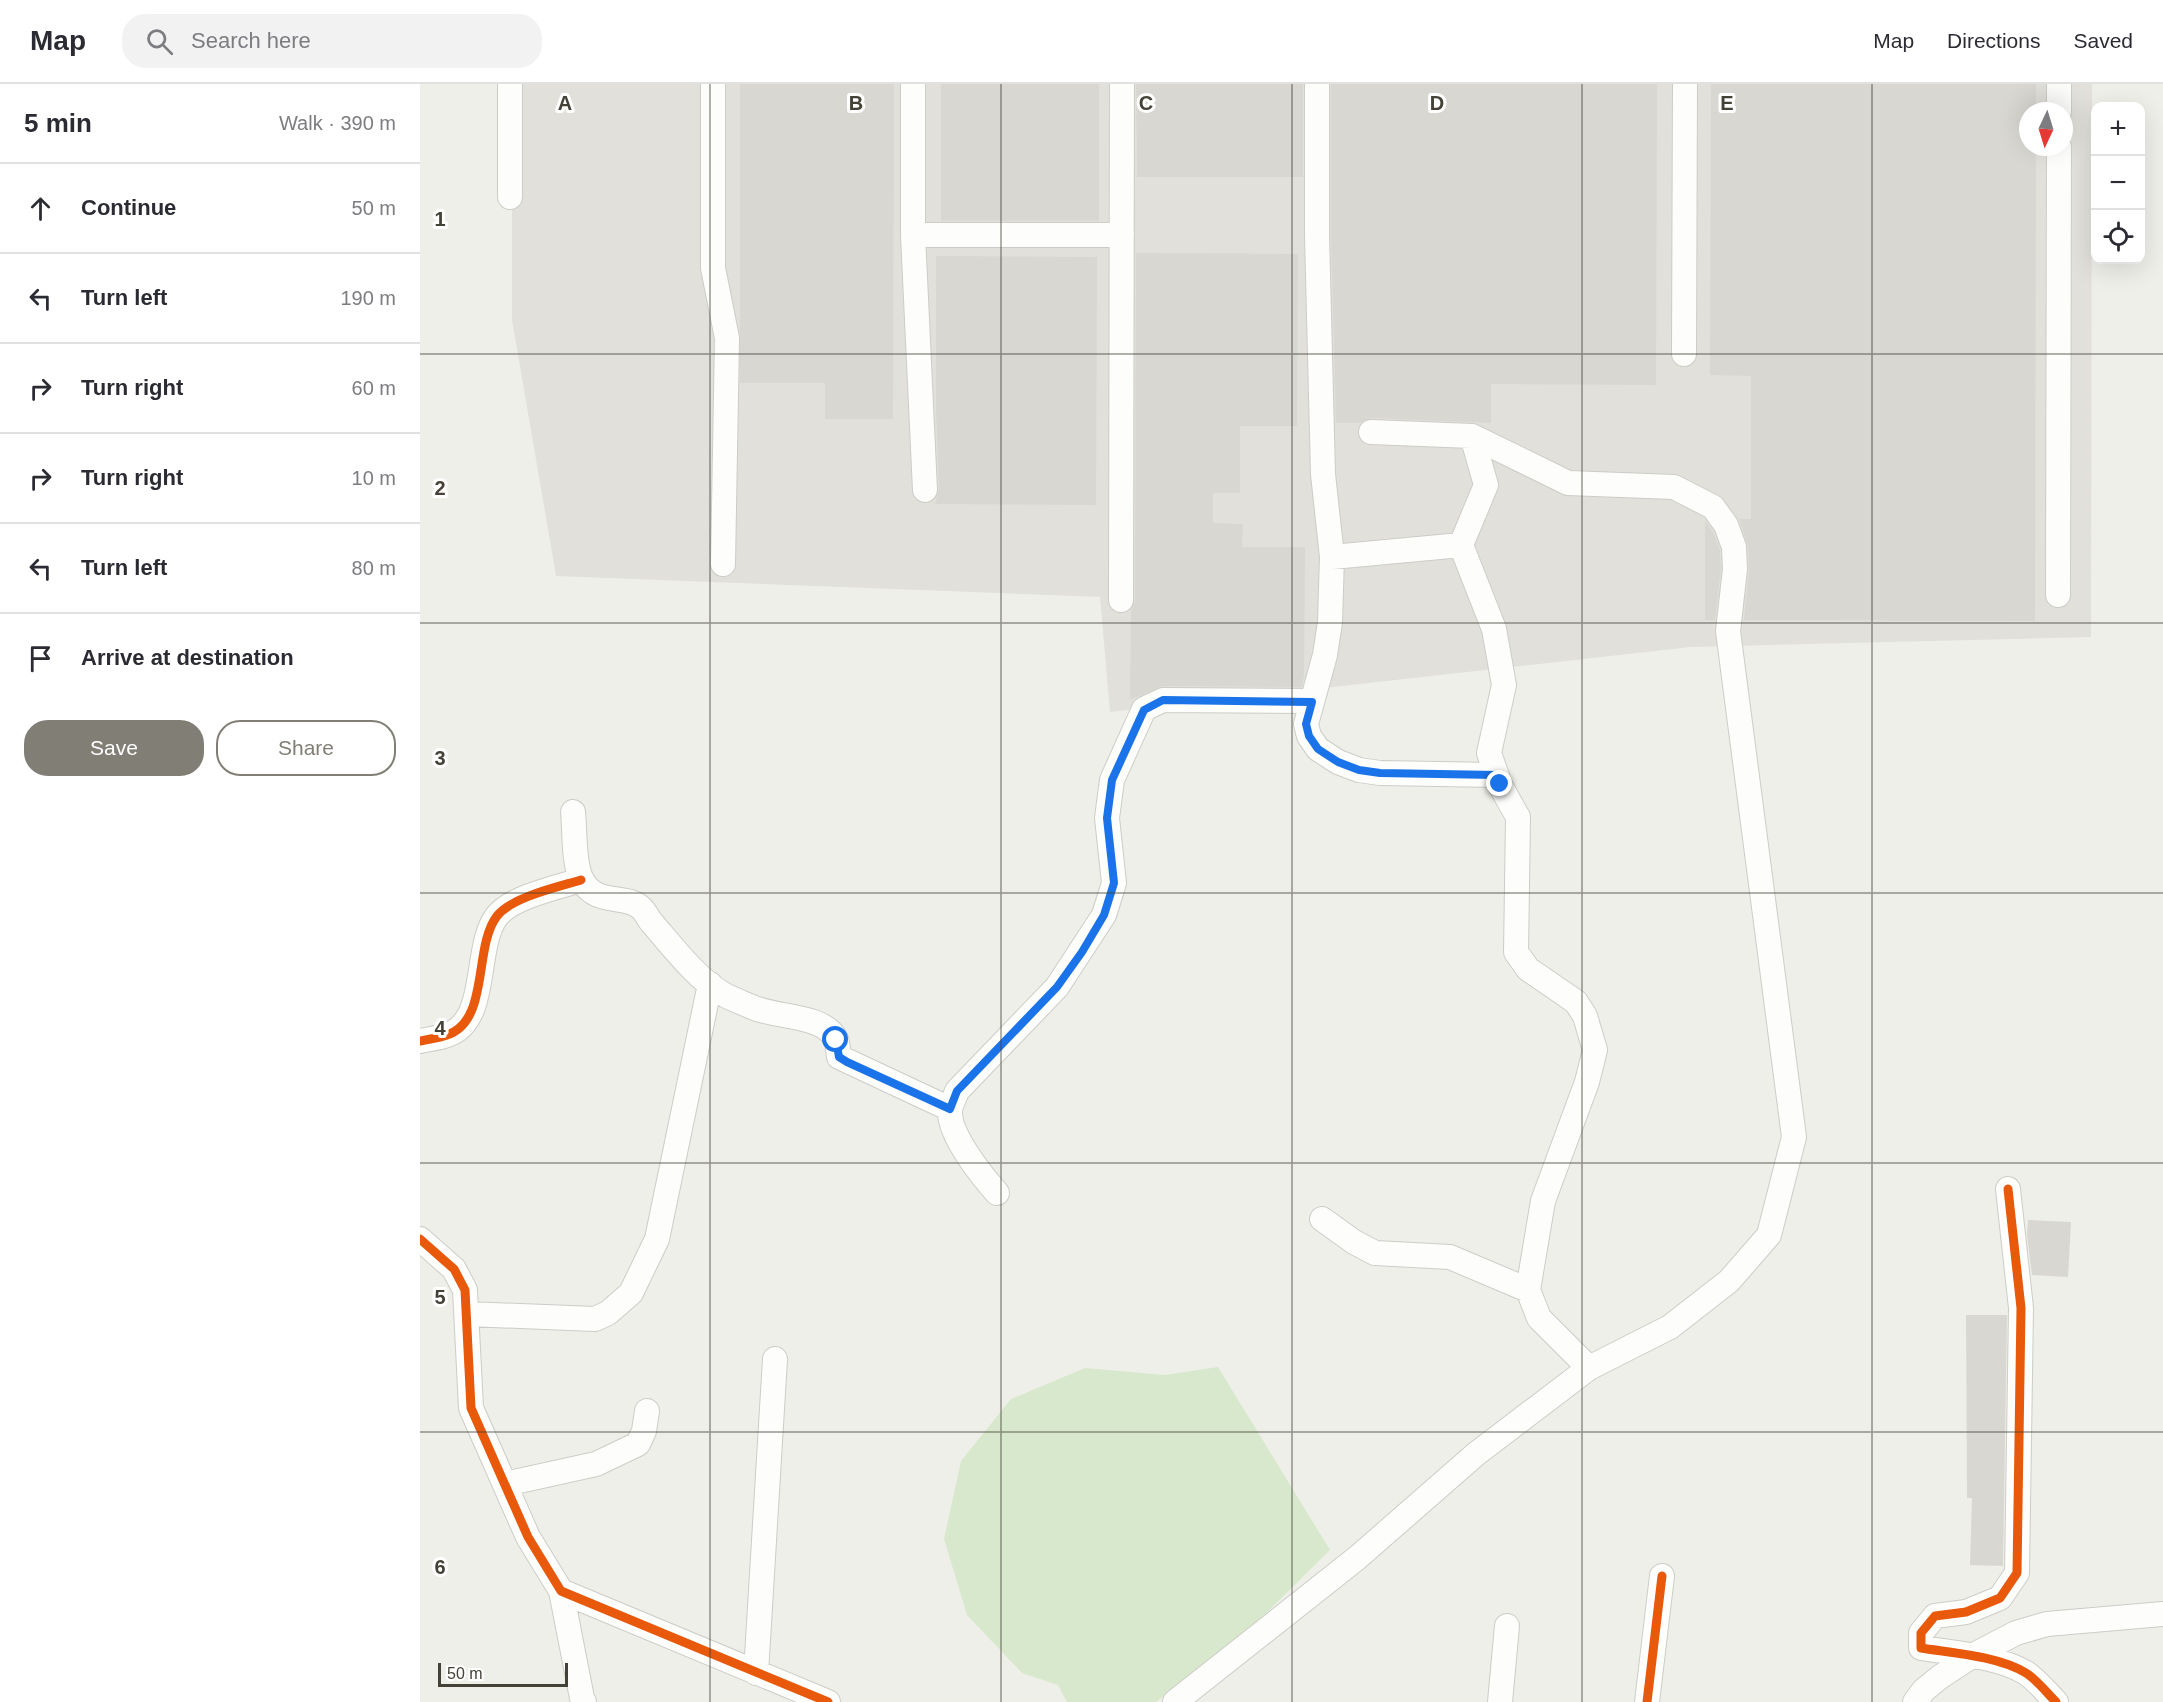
<!DOCTYPE html>
<html lang="en">
<head>
<meta charset="utf-8">
<style>
	:root { --surface:#fff; --page:#f2f2f3; --text:#2b2b33; --muted:#7c7c81; --line:#e1e1e2; --accent:#807e75 }
	body { margin:0; font-family:Arial,sans-serif; background:var(--page); color:var(--text) }
	.controls { position:absolute; right:18px; top:18px; display:grid; overflow:hidden; border-radius:12px; box-shadow:0 6px 24px #0002 }
	.controls button { width:54px; height:54px; display:grid; place-items:center; padding:0; border:0; border-bottom:2px solid var(--line); background:var(--surface); color:var(--text); font:30px sans-serif }
	.compass { position:absolute; left:1599px; top:18px; width:54px; height:54px; border-radius:50%; background:var(--surface); box-shadow:0 6px 24px #0002; rotate:184deg }
	.scale { position:absolute; left:18px; bottom:15px; width:130px; box-sizing:border-box; padding-left:6px; border:3px solid #444136; border-top:0; font-size:16px; line-height:21px; white-space:nowrap; color:#444136; -webkit-text-stroke:4px #fff; paint-order:stroke }
	.stop { position:absolute; width:18px; height:18px; margin:-14px; border:4px solid #1a73e8; border-radius:50%; background:#fff }
	.stop.end { background:#1a73e8; border-color:#fff; box-shadow:0 2px 6px #0008 }
	.list { margin:0; padding:0; list-style:none }
	h2 { display:flex; justify-content:space-between; align-items:center; height:78px; margin:0; padding:0 24px; font-size:26px }
	h2 small { font-size:20px; font-weight:400; color:var(--muted) }
	.list li { display:grid; grid-template-columns:39px 1fr auto; gap:18px; align-items:center; box-sizing:border-box; height:90px; padding:0 24px; border-top:2px solid var(--line) }
	.list b { display:block; font-size:22px; white-space:nowrap }
	.list em { font-size:20px; font-style:normal; color:var(--muted) }
	.actions { display:flex; gap:12px; padding:18px 24px }
	.actions a { flex:1; padding:14px 0; border:2px solid var(--accent); border-radius:24px; text-align:center; font-size:21px; color:var(--accent) }
	.actions .main { background:var(--accent); color:#fff }
	.icon { flex:none; width:33px; height:33px; fill:none; stroke:currentColor; stroke-width:2; stroke-linecap:round; stroke-linejoin:round }
	.map { position:relative; flex:none; width:1743px; height:1618px; overflow:hidden }
	header { display:flex; align-items:center; gap:36px; box-sizing:border-box; height:84px; padding:0 30px; background:var(--surface); border-bottom:2px solid var(--line) }
	header strong { font-size:28px }
	nav { display:flex; gap:33px; margin-inline-start:auto; font-size:21px }
	.search { width:420px; height:54px; background:var(--page); display:flex; align-items:center; gap:15px; box-sizing:border-box; padding:0 21px; border-radius:24px; color:var(--muted); font-size:22px }
	main { display:flex }
	aside { flex:1; background:var(--surface) }
	.map>svg:first-child { display:block }
</style>
</head>
<body>
<header>
<strong>Map</strong>
<div class="search"><svg class="icon" aria-label="search" viewBox="0 0 24 24"><circle cx="10" cy="10" r="6"/><path d="M15 15l6 6"/></svg>Search here</div>
<nav><a>Map</a><a>Directions</a><a>Saved</a></nav>
</header>
<main>
<aside>
<h2>5 min<small>Walk · 390 m</small></h2>
<ul class="list">
<li><svg class="icon" aria-label="ahead" viewBox="0 0 24 24"><path d="M12 20V5M6 11l6-6 6 6"/></svg><div><b>Continue</b></div><em>50 m</em></li>
<li><svg class="icon" aria-label="left" viewBox="0 0 24 24"><path d="M17 20v-9H6M10 6l-5 5 5 5"/></svg><div><b>Turn left</b></div><em>190 m</em></li>
<li><svg class="icon" aria-label="right" viewBox="0 0 24 24"><path d="M7 20v-9h11M14 6l5 5-5 5"/></svg><div><b>Turn right</b></div><em>60 m</em></li>
<li><svg class="icon" aria-label="right" viewBox="0 0 24 24"><path d="M7 20v-9h11M14 6l5 5-5 5"/></svg><div><b>Turn right</b></div><em>10 m</em></li>
<li><svg class="icon" aria-label="left" viewBox="0 0 24 24"><path d="M17 20v-9H6M10 6l-5 5 5 5"/></svg><div><b>Turn left</b></div><em>80 m</em></li>
<li><svg class="icon" aria-label="arrive" viewBox="0 0 24 24"><path d="M6 21V4h12l-3 4 3 4H6"/></svg><div><b>Arrive at destination</b></div></li>
</ul>
<div class="actions"><a class="main">Save</a><a>Share</a></div>
</aside>
<div class="map">
<svg width="1743" height="1618" viewBox="0 0 1743 1618">
	<rect width="100%" height="100%" fill="#efefea"/>
	<path fill="#e2e0db" fill-rule="evenodd" d="M92,0H1672L1671,553L1271,563L690,628L680,513L136,492L92,236ZM1608,27H1644V63H1608Z"/>
	<path fill="#d8e8cc" d="M798,1283L910,1466L821,1554L736,1618H647L638,1601L602,1589L547,1531L524,1455L541,1377L591,1315L665,1284L745,1291Z"/>
	<path fill="#d8d7d2" d="M320,0H474L473,335H405V299H320Z
		M521,0H679V137H521Z
		M716,0H883V93H717Z
		M911,0H1237L1236,301L1071,300V339L952,334L940,339H916L911,152Z
		M1291,0H1616V27H1608V63H1616L1615,537L1324,536L1329,486L1328,462L1319,435H1331V292L1290,291Z
		M716,169L878,170L877,342H820V409H793V439L823,440L822,463H885L884,593L881,603L743,602L710,616L711,526L715,516Z
		M516,172L677,173L676,421L515,420L519,405L516,328Z
		M1285,437L1293,448L1300,466L1301,485L1295,536H1285Z
		M1608,1136L1651,1138L1648,1193L1612,1191L1607,1151Z
		M1546,1231H1587L1583,1482L1550,1481L1552,1414H1547Z"/>
	<g fill="none" stroke-linecap="round" stroke-linejoin="round">
		<g stroke="#cdccc7" stroke-width="26">
			<path id="minor" d="M293,0V184L307,254L303,480
				M493,0V151H702
				M897,0V152L903,390L912,473L1041,461
				M1639,27V0
				M90,113V0
				M493,151L505,406
				M1264,270L1265,0
				M1052,352L1066,401L1041,461L1074,545L1084,601L1069,669L1080,701L1098,733L1096,868L1108,885L1156,918L1165,932L1175,966L1167,998L1123,1117L1108,1206L1119,1234L1169,1284
				M912,473L910,538L905,571L886,640L889,652L898,665L918,678L939,686L960,689L1077,691
				M1638,511L1639,63
				M701,516L702,0
				M153,728C155,746 153,780 162,796C176,823 206,809 221,824C226,828 228,835 232,839C252,862 277,895 303,910C312,915 323,919 332,923C356,934 403,930 416,955C418,960 418,967 419,973L530,1025
				M0,957C9,955 19,954 27,951C70,937 53,863 77,832C92,813 138,803 161,796
				M1588,1105L1601,1224L1597,1489L1580,1514L1546,1528L1515,1532L1501,1549V1564C1533,1569 1578,1572 1606,1589C1617,1596 1627,1609 1636,1618
				M577,1109C562,1092 528,1050 530,1026C531,1020 535,1013 537,1007L637,903L684,831L694,799L687,734L692,696L724,625L743,616L892,617
				M902,1135L934,1158L955,1169L1030,1173L1108,1206
				M0,1155L34,1185L45,1206L51,1324L108,1453L141,1507L408,1618
				M47,1230L175,1235L188,1229L211,1209L237,1155L290,900
				M85,1400L176,1380L218,1360L224,1347L227,1327
				M141,1507L162,1614L164,1618
				M336,1589L355,1275
				M755,1618L937,1474L1056,1370L1169,1284L1250,1243L1309,1197L1349,1151L1374,1053L1308,547L1315,485L1314,463L1306,441L1293,423L1254,403L1148,399L1052,352L951,348
				M1080,1618L1087,1542
				M1227,1618L1242,1492
				M1495,1618L1504,1606L1520,1593L1552,1572L1596,1549L1627,1540L1743,1530"/>
		</g>
		<use href="#minor" stroke="#fdfdfc" stroke-width="24"/>
		<g stroke="#fff" stroke-width="13">
			<path id="cycleway" d="M0,957C9,955 19,954 27,951C70,937 53,863 77,832C92,813 138,803 161,796
				M1588,1105L1601,1224L1597,1489L1580,1514L1546,1528L1515,1532L1501,1549V1564C1533,1569 1578,1572 1606,1589C1617,1596 1627,1609 1636,1618
				M0,1155L34,1185L45,1206L51,1324L108,1453L141,1507L408,1618
				M1227,1618L1242,1492"/>
		</g>
		<use href="#cycleway" stroke="#e8590c" stroke-width="9"/>
	</g>
	<g fill="none" stroke-linecap="round" stroke-linejoin="round">
		<path stroke="#1a73e8" stroke-width="8" d="M416,956L419,973L427,978L530,1025L537,1007L637,903L662,868L684,831L694,799L687,734L692,696L724,626L743,616L892,618L886,640L889,652L898,665L918,678L939,686L960,689L1077,691L1080,700"/>
	</g>
	<path fill="none" stroke="#444136" stroke-width="1.5" stroke-opacity="0.55" d="M290,0V1618M581,0V1618M872,0V1618M1162,0V1618M1452,0V1618M0,270H1743M0,539H1743M0,809H1743M0,1079H1743M0,1348H1743"/>
	<g font-size="20" text-anchor="middle" font-weight="bold" fill="#444136" stroke="#fff" stroke-width="6" stroke-linejoin="round" paint-order="stroke">
		<text x="145" y="26">A</text>
		<text x="436" y="26">B</text>
		<text x="726" y="26">C</text>
		<text x="1017" y="26">D</text>
		<text x="1307" y="26">E</text>
		<text x="20" y="142">1</text>
		<text x="20" y="411">2</text>
		<text x="20" y="681">3</text>
		<text x="20" y="951">4</text>
		<text x="20" y="1220">5</text>
		<text x="20" y="1490">6</text>
	</g>
</svg>
<div class="controls">
<button>+</button>
<button>−</button>
<button><svg class="icon" aria-label="locate" viewBox="0 0 24 24"><circle cx="12" cy="12" r="6"/><path d="M12 2v4M12 18v4M2 12h4M18 12h4"/></svg></button>
</div>
<svg class="compass" viewBox="-18 -18 36 36"><path d="M0-13l5 13h-10z" fill="#e53935"/><path d="M0 13l5-13h-10z" fill="#7c7c81"/></svg>
<div class="scale">50 m</div>
<div class="stop" style="left:416px;top:956px"></div>
<div class="stop end" style="left:1080px;top:700px"></div>
</div>
</main>
</body>
</html>
